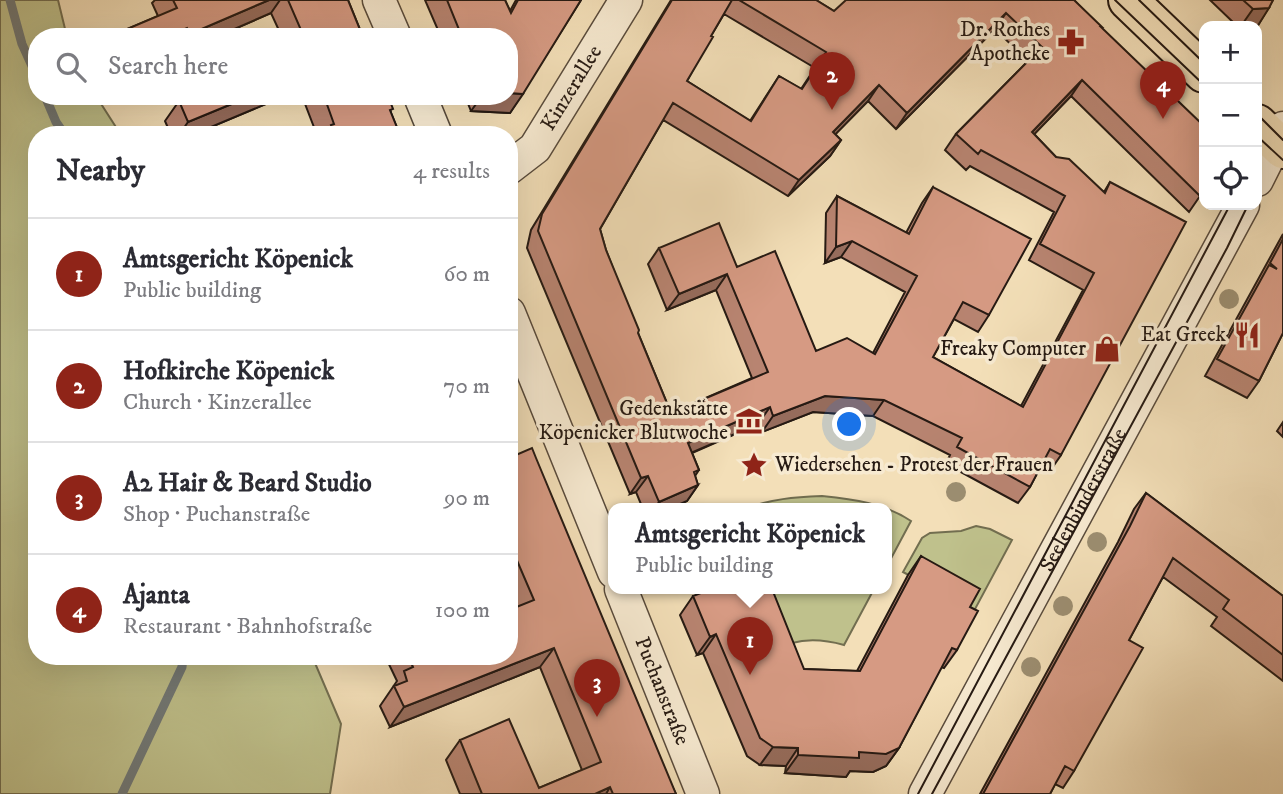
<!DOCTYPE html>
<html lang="en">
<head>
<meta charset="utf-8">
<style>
	:root { --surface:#fff; --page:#f2f2f3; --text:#2b2b33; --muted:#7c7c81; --line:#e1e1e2; --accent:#8f2418 }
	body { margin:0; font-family:"IM FELL DW Pica",serif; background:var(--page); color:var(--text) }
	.controls { position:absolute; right:21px; top:21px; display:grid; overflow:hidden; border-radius:14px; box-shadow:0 7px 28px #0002 }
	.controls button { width:63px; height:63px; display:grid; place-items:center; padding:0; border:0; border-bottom:2px solid var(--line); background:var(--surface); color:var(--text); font:35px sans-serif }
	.you { position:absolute; left:850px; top:425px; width:24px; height:24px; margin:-18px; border:5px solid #fff; border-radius:50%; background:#1a73e8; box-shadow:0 0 0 10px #1a73e833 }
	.badge { display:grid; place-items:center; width:46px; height:46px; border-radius:50%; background:var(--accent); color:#fff; font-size:23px; font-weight:700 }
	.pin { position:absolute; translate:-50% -58px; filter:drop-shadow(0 2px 4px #0008) }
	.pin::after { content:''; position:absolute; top:37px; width:24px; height:21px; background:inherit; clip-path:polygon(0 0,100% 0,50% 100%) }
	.popup { position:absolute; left:608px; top:503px; width:284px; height:91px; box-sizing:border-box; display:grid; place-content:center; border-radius:14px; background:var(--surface); filter:drop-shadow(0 2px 5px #0005); font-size:23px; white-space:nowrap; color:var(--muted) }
	.popup b { font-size:26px; color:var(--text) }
	.popup::after { content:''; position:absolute; left:50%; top:100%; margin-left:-14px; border:14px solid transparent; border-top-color:var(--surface) }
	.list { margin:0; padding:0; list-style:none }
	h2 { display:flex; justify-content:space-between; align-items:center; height:91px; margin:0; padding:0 28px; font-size:30px }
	h2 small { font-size:23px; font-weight:400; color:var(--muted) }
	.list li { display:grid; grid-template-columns:46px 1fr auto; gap:21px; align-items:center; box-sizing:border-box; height:112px; padding:0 28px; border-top:2px solid var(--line) }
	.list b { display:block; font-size:26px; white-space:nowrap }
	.list p { margin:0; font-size:23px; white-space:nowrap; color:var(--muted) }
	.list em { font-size:23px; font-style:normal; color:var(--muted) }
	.icon { flex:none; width:38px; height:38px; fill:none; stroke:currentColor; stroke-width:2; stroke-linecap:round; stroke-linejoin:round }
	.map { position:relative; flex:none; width:1283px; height:794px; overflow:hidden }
	.search { position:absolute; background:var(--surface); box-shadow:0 7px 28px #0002; left:28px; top:28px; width:490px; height:77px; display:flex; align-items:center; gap:18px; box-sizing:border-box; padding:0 24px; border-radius:28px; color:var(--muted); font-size:26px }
	.panel { position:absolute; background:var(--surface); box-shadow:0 7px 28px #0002; left:28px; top:126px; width:490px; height:539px; border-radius:28px }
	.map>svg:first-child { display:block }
</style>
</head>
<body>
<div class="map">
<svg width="1283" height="794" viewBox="0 0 1283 794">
	<rect width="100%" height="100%" fill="#f3dfb8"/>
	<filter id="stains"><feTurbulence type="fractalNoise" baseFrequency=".00286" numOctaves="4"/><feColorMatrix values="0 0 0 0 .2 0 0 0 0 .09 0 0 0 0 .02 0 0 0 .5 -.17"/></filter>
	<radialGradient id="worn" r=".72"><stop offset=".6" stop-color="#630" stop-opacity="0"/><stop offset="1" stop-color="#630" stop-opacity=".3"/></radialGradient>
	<path fill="#bfc18c" stroke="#726e50" stroke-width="2" d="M0,0H58L67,37H37V96H96L121,135H37V656H312L341,724L330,794H0Z
		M822,496C853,499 884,503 911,521L887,566L886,509H745C770,499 795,497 822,496Z
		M976,526L990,529L1012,540L974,611L903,572L922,538L930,533L961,531Z
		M770,589H874L844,645C826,640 810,638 792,643Z"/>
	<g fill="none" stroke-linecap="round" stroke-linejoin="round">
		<path stroke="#707978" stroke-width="9" d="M10,0L22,44L37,77
			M45,96L56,122L65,135
			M122,794L182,667L183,656"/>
		<g stroke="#594b3c" stroke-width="35">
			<g id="minor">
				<path d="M379,0L395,37"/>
				<path d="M420,96L436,135"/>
				<path id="s1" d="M509,168L535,148L626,0"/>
				<path d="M1257,180L1283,128"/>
				<path d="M509,313L614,572"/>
				<path id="s2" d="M621,589L703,794"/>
				<path id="s3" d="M925,794L1243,205"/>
			</g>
		</g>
		<g stroke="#261a13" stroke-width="42">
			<path id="major" d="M1128,0L1204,73
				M1257,124L1283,149"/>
		</g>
		<use href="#minor" stroke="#f7ead1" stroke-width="32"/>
		<use href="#major" stroke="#f3dfb8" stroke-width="38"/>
		<path stroke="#261a13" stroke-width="2" d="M1115,0L1204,85
			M1139,0L1204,63
			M1257,114L1283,140
			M1257,136L1283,160
			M918,794L1230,205
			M932,794L1227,248L1248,205"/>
	</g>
	<g fill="#9c8e71">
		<circle cx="1229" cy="299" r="10"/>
		<circle cx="956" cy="492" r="10"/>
		<circle cx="1097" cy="542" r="10"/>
		<circle cx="1063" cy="606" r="10"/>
		<circle cx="1031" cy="667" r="10"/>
	</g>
	<path fill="#b88471" stroke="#261a13" stroke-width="2" fill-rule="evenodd" d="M155,0H348L363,37H282L271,13L216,37H116L120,32L158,16L152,3Z
		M425,0H505L510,11L516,0H581L510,113L471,111L465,96H509V37H441Z
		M671,0H816L834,11L1074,0L1101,28L1200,196L1189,212L1071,96L1034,134L1056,157L1104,192L1110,182L1061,455L1050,471L1041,466L1030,487L1018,503L946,464L950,455L873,416L813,412L762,432L758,424L692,453L699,470L695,476L698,485L687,501L669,509H643L636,492L630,494L527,248L531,230ZM724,14L815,68L801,89L779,76L750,121L687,81L711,36ZM995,29L1028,61L956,134L945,150L966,170L970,166L1054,212L1029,260L1083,290L1021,406L933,357L954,319L978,332L989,315L933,187L922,203L906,233L837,196L826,213L825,263L841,257L905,292L873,353L816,351L737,267L659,248L648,264L667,310L716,290L752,378L671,413L638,333L606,250L600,229L663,120L788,196L830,156L841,140L835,134L868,101L896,129Z
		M1210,0H1273L1257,27L1237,26Z
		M190,96H285L192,135H171L165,121L179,101Z
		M302,96H388L391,113L400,135H317Z
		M1283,234V333L1259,381L1247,398L1205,376Z
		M1283,422V437L1277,431Z
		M509,458L676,794H460L446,760L460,740L539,788L582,770L540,667L390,727L380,706L397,681L385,656H509L515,608L509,595Z
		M1146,493L1283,596V681L1211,626L1217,617L1163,577L1129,640L1074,771L1063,788L1055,784L1050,794H980L1118,542L1134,509Z
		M921,556L970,607L957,650L944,668L941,667L899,748L886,766L873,772L850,771L846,777L785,773L786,766L760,765L747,756L703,653L697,655L680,615L693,596L804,669L857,671L908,575Z"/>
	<path fill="#966c5c" stroke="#261a13" stroke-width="2" d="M269,0H280L271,13L216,37H188L190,34Z
		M1269,8L1257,27L1241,26L1253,9Z
		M1006,13L995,29L896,129L907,113Z
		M187,28L181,37H166Z
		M1082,80L1071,96L1021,148L1032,132Z
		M879,85L868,101L822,148L833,132Z
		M509,93L523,94L510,113L471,111L482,96H509Z
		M251,96H285L192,135H179L188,122Z
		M841,140L830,156L788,196L799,180Z
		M852,241L841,257L825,263L836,247Z
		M727,274L716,290L667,310L679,294Z
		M825,396L884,400L873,416L813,412L762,432L773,416Z
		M770,407L758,424L677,459L688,443Z
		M648,476L636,492L630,494L641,478Z
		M698,485L687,501L669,509H654L659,502Z
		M716,634L703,653L697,655L710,637Z
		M554,648L540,667L390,727L404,707Z
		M773,747L798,748L786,766L760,765Z
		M899,748L886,766L873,772L850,771L846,777L785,773L798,755L859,752Z
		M610,787L606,794H595Z"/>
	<path fill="#d69a83" stroke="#261a13" stroke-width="2" fill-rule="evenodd" d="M173,0H269L190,34L187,28L166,37H122L120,32L177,8Z
		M288,0H348L363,37H304Z
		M447,0H505L511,13L518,0H581L523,94L509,93V37H462Z
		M672,0H732L711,36L713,37L687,81L751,121L779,76L802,89L826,52L739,0H816L834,11L846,0H1074L1102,27H1101L1204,126V188L1200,196L1082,80L1032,132L1056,157L1069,159L1105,193L1110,182L1186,222L1061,455L1050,449L1030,487L957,447L962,438L884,400L825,396L773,416L770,407L688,443L699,470L694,472L698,485L659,502L648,476L641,478L538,231L542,214ZM1006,13L1042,47L956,134L978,154L981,150L1065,196L1040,244L1094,273L1023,407L933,357L963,302L989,315L1031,239L933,187L909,234L837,196L836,247L852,241L917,276L875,354L847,338L816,351L775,251L737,267L719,223L659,248L679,294L727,274L768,372L671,413L638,333L639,330L606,250L600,229L673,103L799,180L841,140L833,132L879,85L907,113Z
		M1243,0H1273L1269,8L1253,9Z
		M190,96H251L188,122L179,101Z
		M324,96H388L393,109L390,110L400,135H335L331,125L334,124Z
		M1283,239V333L1259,381L1217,359L1269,265L1277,269L1270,263Z
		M532,448L536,458L676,794H613L610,787L595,794H482L460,740L509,719L539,788L601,762L554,648L404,707L394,686L407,681L404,671L413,667L408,656H509V610L534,600L509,542V458Z
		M1146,493L1283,596V655L1223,609L1229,600L1173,558L1129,640L1143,648L1074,771L1065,766L1050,794H983L1130,526Z
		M921,556L980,589L970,607L978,611L957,650L952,648L899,748L886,754L859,752V758L798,755V748L773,747L760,738L716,634L710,637L693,596L711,589H772L804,669L860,671Z"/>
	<defs>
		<g id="pharmacy-bare" transform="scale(2.1)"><path d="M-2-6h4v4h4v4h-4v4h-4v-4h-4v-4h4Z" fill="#8f2418" stroke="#f7ead1" stroke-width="2.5" paint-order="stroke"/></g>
		<g id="restaurant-bare" transform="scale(2.1)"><path d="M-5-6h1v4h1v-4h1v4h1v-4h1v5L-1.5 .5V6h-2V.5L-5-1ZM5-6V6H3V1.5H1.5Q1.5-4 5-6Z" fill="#8f2418" stroke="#f7ead1" stroke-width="2.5" paint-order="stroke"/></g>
		<g id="shop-bare" transform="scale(2.1)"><path d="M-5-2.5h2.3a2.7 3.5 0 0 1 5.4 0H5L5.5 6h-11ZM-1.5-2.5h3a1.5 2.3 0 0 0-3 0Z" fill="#8f2418" stroke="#f7ead1" stroke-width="2.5" paint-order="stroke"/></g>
		<g id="museum-bare" transform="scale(2.1)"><path d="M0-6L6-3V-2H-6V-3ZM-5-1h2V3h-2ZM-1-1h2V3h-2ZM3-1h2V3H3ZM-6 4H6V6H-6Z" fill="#8f2418" stroke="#f7ead1" stroke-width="2.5" paint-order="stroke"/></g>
		<g id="sight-bare" transform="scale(2.1)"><path d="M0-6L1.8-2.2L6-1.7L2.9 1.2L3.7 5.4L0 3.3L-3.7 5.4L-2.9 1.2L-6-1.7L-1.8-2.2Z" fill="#8f2418" stroke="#f7ead1" stroke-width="2.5" paint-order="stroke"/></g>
	</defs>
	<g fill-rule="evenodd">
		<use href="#pharmacy-bare" x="1071" y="42"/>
		<use href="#restaurant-bare" x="1247" y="335"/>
		<use href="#shop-bare" x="1107" y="349"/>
		<use href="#museum-bare" x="749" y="421"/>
		<use href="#sight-bare" x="754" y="465"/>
	</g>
	<g text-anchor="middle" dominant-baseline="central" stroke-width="7" stroke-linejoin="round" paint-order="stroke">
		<g font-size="21" fill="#261a13" stroke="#f7ead1" text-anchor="end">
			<text x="1050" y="30">Dr. Rothes<tspan x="1050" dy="24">Apotheke</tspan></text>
			<text x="1226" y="335">Eat Greek</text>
			<text x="1086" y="349">Freaky Computer</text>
			<text x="728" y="409">Gedenkstätte<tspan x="728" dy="24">Köpenicker Blutwoche</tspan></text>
			<text x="775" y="465" text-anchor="start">Wiedersehen - Protest der Frauen</text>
		</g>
		<g font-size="21" fill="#261a13" stroke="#f7ead1">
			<text stroke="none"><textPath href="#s1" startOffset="103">Kinzerallee</textPath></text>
			<text stroke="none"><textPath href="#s3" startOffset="334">Seelenbinderstraße</textPath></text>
			<text stroke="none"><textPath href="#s2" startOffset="110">Puchanstraße</textPath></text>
		</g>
	</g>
	<rect width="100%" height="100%" filter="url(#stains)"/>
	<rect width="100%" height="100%" fill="url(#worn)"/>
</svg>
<div class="controls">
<button>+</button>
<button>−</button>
<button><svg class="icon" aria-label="locate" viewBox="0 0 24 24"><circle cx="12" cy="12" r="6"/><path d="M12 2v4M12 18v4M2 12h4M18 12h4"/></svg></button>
</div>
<div class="you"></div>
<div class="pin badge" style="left:750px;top:675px">1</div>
<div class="popup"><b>Amtsgericht Köpenick</b>Public building</div>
<div class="pin badge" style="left:832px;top:110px">2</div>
<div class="pin badge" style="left:597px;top:717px">3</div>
<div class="pin badge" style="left:1163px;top:119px">4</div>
<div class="search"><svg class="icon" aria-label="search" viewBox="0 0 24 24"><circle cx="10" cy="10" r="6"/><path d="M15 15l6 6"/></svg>Search here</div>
<section class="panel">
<h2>Nearby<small>4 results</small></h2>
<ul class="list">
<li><span class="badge">1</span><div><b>Amtsgericht Köpenick</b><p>Public building</p></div><em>60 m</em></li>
<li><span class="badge">2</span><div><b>Hofkirche Köpenick</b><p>Church · Kinzerallee</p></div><em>70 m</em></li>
<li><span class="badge">3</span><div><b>A2 Hair &amp; Beard Studio</b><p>Shop · Puchanstraße</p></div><em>90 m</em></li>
<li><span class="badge">4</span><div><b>Ajanta</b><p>Restaurant · Bahnhofstraße</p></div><em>100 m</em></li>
</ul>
</section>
</div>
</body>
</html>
